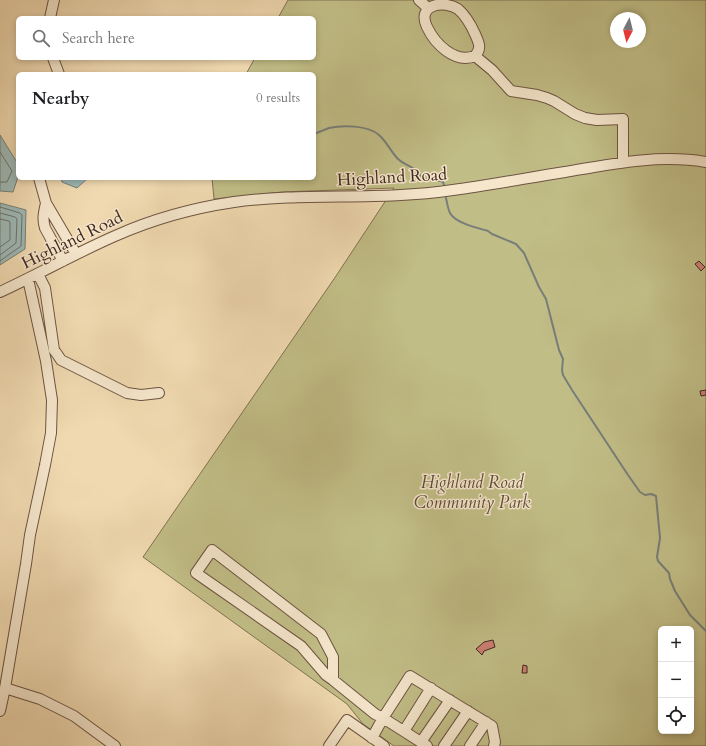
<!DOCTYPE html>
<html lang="en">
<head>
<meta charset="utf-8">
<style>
	:root { --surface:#fff; --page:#f6f6f6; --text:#202124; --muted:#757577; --line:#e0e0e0 }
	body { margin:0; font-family:Cardo,serif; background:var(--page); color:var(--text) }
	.controls { position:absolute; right:12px; bottom:12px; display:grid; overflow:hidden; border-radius:6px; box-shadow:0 2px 6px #0003 }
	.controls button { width:36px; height:36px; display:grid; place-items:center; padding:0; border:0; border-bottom:1px solid var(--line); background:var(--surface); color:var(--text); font:20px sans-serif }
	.compass { position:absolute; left:610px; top:12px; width:36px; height:36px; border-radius:50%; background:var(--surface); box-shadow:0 2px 6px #0003; rotate:187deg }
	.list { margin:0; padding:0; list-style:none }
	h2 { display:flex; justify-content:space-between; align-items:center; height:52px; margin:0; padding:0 16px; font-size:17px }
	h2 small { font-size:13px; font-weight:400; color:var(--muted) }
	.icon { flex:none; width:22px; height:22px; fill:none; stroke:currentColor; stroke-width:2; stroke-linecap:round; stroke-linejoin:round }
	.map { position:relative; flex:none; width:706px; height:746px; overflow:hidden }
	.search { position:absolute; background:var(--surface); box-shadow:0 2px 6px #0003; left:16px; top:16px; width:300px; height:44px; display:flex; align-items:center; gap:10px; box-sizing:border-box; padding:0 14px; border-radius:6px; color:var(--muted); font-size:15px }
	.panel { position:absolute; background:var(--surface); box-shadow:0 2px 6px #0003; left:16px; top:72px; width:300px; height:108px; border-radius:6px }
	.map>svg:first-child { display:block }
</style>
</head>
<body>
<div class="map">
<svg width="706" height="746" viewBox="0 0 706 746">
	<rect width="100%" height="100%" fill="#f0d9b0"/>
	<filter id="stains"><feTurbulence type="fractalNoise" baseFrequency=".005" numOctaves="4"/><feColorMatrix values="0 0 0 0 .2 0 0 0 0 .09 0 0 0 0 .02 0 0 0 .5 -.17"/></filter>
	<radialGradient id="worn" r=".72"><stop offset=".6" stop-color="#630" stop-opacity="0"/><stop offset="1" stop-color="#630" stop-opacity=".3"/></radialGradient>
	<path fill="#c1bd86" stroke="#817252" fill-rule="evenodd" d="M288,0H706V746H394L363,724L347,704L143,557L336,276L394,188L282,192L214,199L212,178H314V74H246L255,58H314V18H278ZM616,18H640V42H616ZM661,629H691V731H661Z"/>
	<path fill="#9db8b5" stroke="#787e79" d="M0,135L18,164V177L13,192L0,191Z
		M61,178H88L77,188L62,182Z
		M0,203L26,210L25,249L0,265Z"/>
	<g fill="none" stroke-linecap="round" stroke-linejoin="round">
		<path stroke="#6f706a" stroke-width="1" d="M0,152L12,171L7,182H0
			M0,207L20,213L22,215L21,246L0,261
			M0,213L15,217L17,219L16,243L0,255
			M0,219L9,221L10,223V240L0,247"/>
		<path stroke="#787e79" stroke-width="2" d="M314,134C319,132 324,130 329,128C342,125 368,125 379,135C387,142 391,152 398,159C403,164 409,165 414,169C417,171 419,175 423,178C428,181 437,179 443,182L444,185
			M446,198C447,203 448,209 450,213C455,223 478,228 488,231L492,234L516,244L524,253L539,287L546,299L559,350L563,359L562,370L563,375L572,390L628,475L640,492L645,495L651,494L656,496L660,538L657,557L658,561L669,573L670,579L675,591L690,615L706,631"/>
	</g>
	<path fill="#cc7f73" stroke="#41271e" d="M699,261L705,267L701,271L695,264Z
		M706,390V395L701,396L700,391Z
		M493,640L495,647L484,651L482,655L476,649L484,642Z
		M523,665L527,666V673H522Z"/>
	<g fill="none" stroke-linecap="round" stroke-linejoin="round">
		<g stroke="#6d5442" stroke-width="12">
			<path id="minor" d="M419,0L428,8
				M50,18L54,0
				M475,56C455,64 435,44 427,27C416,4 444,0 458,9C465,15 471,25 475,34C479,43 482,48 475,56L492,70L511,91L537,95L547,98L554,101L575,114L585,118L597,120L623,119V162
				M53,58L59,74
				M39,178L46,203
				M63,261L45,228C42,219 44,212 46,203L76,254
				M38,274L45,288L54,350L57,354L61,360L127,393L141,395L159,393
				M0,292C39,274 76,253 115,236C153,219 193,208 234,202C307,192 380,201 453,190C490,185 527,178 565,172C611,164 659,154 706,162
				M333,680V657L321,634L212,550L196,573L301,646L326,675L333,680L375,714L383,718L427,746
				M5,688L40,699L74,716L115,746
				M0,711L5,688L26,564L30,535L45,465L51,433L52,400L46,361L28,279
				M404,731L431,688
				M372,738L383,718L410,676L492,726L495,742L494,746
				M421,742L450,700
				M329,746L347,720L384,746
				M444,746L468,711
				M470,746L486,722"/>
		</g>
		<use href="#minor" stroke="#f5e6cc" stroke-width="10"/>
	</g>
	<g text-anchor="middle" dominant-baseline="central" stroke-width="3" stroke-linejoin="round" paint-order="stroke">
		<g font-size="17" fill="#41271e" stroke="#f5e6cc">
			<text transform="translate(392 177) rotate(-3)">Highland Road</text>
			<text transform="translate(72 240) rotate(-26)">Highland Road</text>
		</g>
		<g font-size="17" font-style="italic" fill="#614c38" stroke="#f5e6cc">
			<text x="472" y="482">Highland Road<tspan x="472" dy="20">Community Park</tspan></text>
		</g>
	</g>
	<rect width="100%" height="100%" filter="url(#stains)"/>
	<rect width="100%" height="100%" fill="url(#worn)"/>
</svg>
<div class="controls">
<button>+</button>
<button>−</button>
<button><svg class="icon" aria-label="locate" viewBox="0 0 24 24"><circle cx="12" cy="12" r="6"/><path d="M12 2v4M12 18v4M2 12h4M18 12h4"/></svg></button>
</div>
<svg class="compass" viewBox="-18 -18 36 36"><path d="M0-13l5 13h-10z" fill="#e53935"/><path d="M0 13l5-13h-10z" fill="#757577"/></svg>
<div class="search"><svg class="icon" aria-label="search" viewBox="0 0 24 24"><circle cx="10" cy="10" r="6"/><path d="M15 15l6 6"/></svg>Search here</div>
<section class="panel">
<h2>Nearby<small>0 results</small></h2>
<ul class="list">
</ul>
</section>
</div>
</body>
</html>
